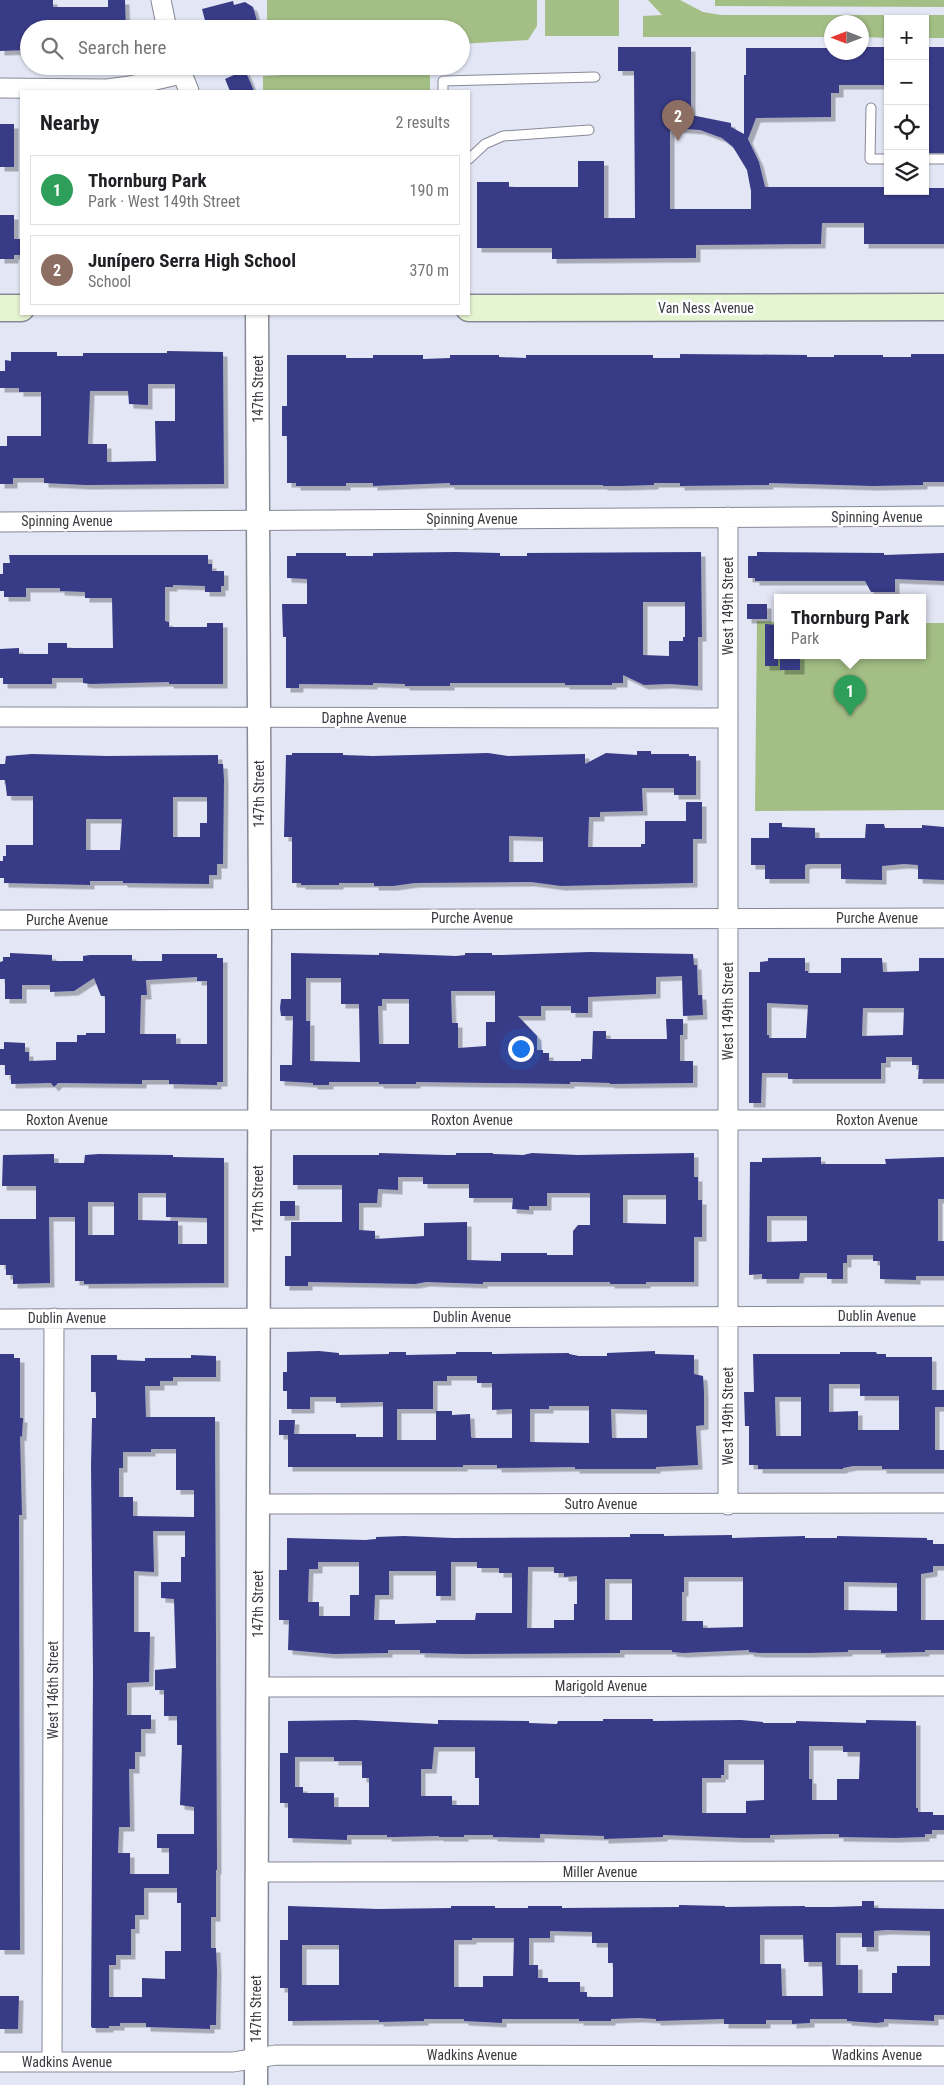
<!DOCTYPE html>
<html lang="en">
<head>
<meta charset="utf-8">
<style>
	:root { --surface:#fff; --page:#f6f6f6; --text:#202124; --muted:#757577; --line:#e0e0e0; --accent:#628d1e }
	body { margin:0; font-family:"Roboto Condensed",sans-serif; background:var(--page); color:var(--text) }
	.controls { position:absolute; right:15px; top:15px; display:grid; overflow:hidden; border-radius:0px; box-shadow:0 1px 4px #0004 }
	.controls button { width:45px; height:45px; display:grid; place-items:center; padding:0; border:0; border-bottom:1px solid var(--line); background:var(--surface); color:var(--text); font:25px sans-serif }
	.compass { position:absolute; left:824px; top:15px; width:45px; height:45px; border-radius:50%; background:var(--surface); box-shadow:0 1px 4px #0004; rotate:270deg }
	.you { position:absolute; left:520px; top:1048px; width:18px; height:18px; margin:-12px; border:4px solid #fff; border-radius:50%; background:#1a73e8; box-shadow:0 0 0 8px #1a73e833 }
	.badge { display:grid; place-items:center; width:32px; height:32px; border-radius:50%; background:var(--accent); color:#fff; font-size:16px; font-weight:700 }
	.pin { position:absolute; translate:-50% -41px; filter:drop-shadow(0 1px 2px #0008) }
	.pin::after { content:''; position:absolute; top:26px; width:18px; height:15px; background:inherit; clip-path:polygon(0 0,100% 0,50% 100%) }
	.popup { position:absolute; left:774px; top:594px; width:152px; height:65px; box-sizing:border-box; display:grid; place-content:center; border-radius:0px; background:var(--surface); filter:drop-shadow(0 1px 4px #0005); font-size:16px; white-space:nowrap; color:var(--muted) }
	.popup b { font-size:19px; color:var(--text) }
	.popup::after { content:''; position:absolute; left:50%; top:100%; margin-left:-10px; border:10px solid transparent; border-top-color:var(--surface) }
	.list { margin:0; padding:0; list-style:none }
	h2 { display:flex; justify-content:space-between; align-items:center; height:65px; margin:0; padding:0 20px; font-size:21px }
	h2 small { font-size:16px; font-weight:400; color:var(--muted) }
	.list li { display:grid; grid-template-columns:32px 1fr auto; gap:15px; align-items:center; box-sizing:border-box; height:70px; margin:0 10px 10px; padding:0 10px; border:1px solid var(--line); border-radius:0px }
	.list b { display:block; font-size:19px; white-space:nowrap }
	.list p { margin:0; font-size:16px; white-space:nowrap; color:var(--muted) }
	.list em { font-size:16px; font-style:normal; color:var(--muted) }
	.icon { flex:none; width:28px; height:28px; fill:none; stroke:currentColor; stroke-width:2; stroke-linecap:round; stroke-linejoin:round }
	.map { position:relative; flex:none; width:944px; height:2085px; overflow:hidden }
	.search { position:absolute; background:var(--surface); box-shadow:0 1px 4px #0004; left:20px; top:20px; width:450px; height:55px; display:flex; align-items:center; gap:12px; box-sizing:border-box; padding:0 18px; border-radius:28px; color:var(--muted); font-size:19px }
	.panel { position:absolute; background:var(--surface); box-shadow:0 1px 4px #0004; left:20px; top:90px; width:450px; height:225px; border-radius:0px }
	.map>svg:first-child { display:block }
</style>
</head>
<body>
<div class="map">
<svg width="944" height="2085" viewBox="0 0 944 2085">
	<defs>
		<filter id="shadow"><feDropShadow dx="4.5" dy="4.5" stdDeviation="0" flood-color="#0004"/></filter>
	</defs>
	<rect width="100%" height="100%" fill="#e3e6f5"/>
	<path fill="#a4bf86" d="M267,0H537V26L528,40L461,44V29H267Z
		M545,0H619V36H545Z
		M648,0H680L703,12L721,15H944V38H925V19H888V38L862,37V22H832L831,37H643V16L662,15Z
		M715,0H944V7L715,6Z
		M430,68V91H263V76Z
		M757,621L777,622L778,655H922L923,623H944V810L755,811Z"/>
	<path fill="#393a86" fill-rule="evenodd" filter="url(#shadow)" d="M0,0H53V7H108V0H125L126,29H29V50L0,51Z
		M233,1L234,5L245,2L253,7L257,21L245,24L246,29H215L214,26L207,28L202,9Z
		M618,47H691V115L731,123V127L744,134V75H746V48H832V52H862V47H888V85H839V93H831V117L756,118L748,139L759,162L765,187H888V191H925V188H944V244H864V223H822L821,244L696,245V258L552,259V248H477V182H509V187H578V161H604V218H635L634,71H618ZM670,128L700,130L722,138L733,147L747,170L751,191V209H670Z
		M925,47H944V153H925Z
		M245,70L254,91H230L225,79Z
		M0,124H14V167H0Z
		M0,215H14V239H21V255H14V259H0Z
		M167,351L223,352L224,484L86,485L44,483V478H13V484H0V446H7V436H41V392H19V388H0V371H5V360L11,361V352H57V356H83V353H167ZM148,384H175V421H155L156,461L107,462V444H88L90,391H128L129,404L148,405Z
		M680,354L807,355V357H834V355H883V357H911V354H944V482H923V485L873,486L769,483V485L680,486V483H654V485L621,486H603V485H450V483L373,486V483H346V486H296V483H287V436H282V406H287V355H346V358H373V355H423V359L450,358V355H499V357L526,358V355H653V358H680Z
		M456,552L500,553V556H527V553L701,552L702,637H698V686L669,684L644,685L623,675V683H612V685H565V683H450V686H405V684L373,683V685L299,684V688H286V637H283L282,604H307V579L287,578V556H296V553H346V556H373V553ZM643,602H685V637H683V641H669V656L643,655Z
		M757,552L884,553V555L944,553V581L895,579V592H871L865,581H755V578H748V556H757Z
		M9,555H208V564H212V571H224V586H221V592H205V586L173,585V587H165V621L169,622V627H207V623H223V684H169V682L90,684L83,683V678H52V684H3V678H0V649L19,648V654H48V643H67V648H113L112,598H85V592L60,591V588H26V597H4V591H0V574H3V563H10Z
		M747,604H767V619H747Z
		M765,624L778,625V666H765Z
		M780,655H800V670H780Z
		M637,751H651V754H689V756H696V795H674V788H642L643,811L600,812V817H589L588,847H641V844H645V821H686V802H702V839H693V883L561,886L531,882L415,883L393,886H374V883H339V885H301V883H292V837H284L286,755H292V753H343V755L373,756L488,753L508,756L585,754V764L606,753L637,755ZM509,836L543,837V862H509Z
		M32,754L107,756L218,755V764H223L224,780L223,864H217V875H209V884L123,883V881H90V885L4,883V878H0V861H3V856H6V845H33V796H7L5,780H0V764H5L6,756ZM173,797H207V823H200V837H173ZM86,819H122L120,850H86Z
		M769,823H782V827L815,828V838H865L866,824H884L885,828H922V825L944,827V880L918,879V865L904,864L882,866V880L841,879V864H808L805,865V879H765V865H751V838H769Z
		M590,952L693,954L694,965H697L698,995H702L703,1015L683,1016L682,976L656,977V994L588,997V1013H571V1006H541V1016H518L537,1036V1050H543V1053H549V1061H581V1059H592L593,1031H606V1039H667L666,1019H683V1035H680V1061H693V1083L610,1084V1083L576,1082H570V1084L416,1082V1084H379V1082H329V1085H313V1083L280,1081V1065H292L293,1016H281L280,1008L281,999H291V953L379,955V953L456,956L465,955V953H492V955H502ZM306,978H341V1004H359L360,1062L310,1061V1021H306ZM451,991H495V1022H486V1046L458,1048V1023H452ZM382,999H409V1044H379L378,1006H382Z
		M10,953L52,955V961H83V956L90,955H132V961H162V954H217V958H223V1082H217V1085L169,1084V1080H142V1084L58,1083L54,1087L51,1083L11,1084V1075H5V1065H0V1049H4V1042L25,1043V1052H29V1061L56,1060V1042H77V1035H86V1033H105V996H101L94,978L74,991L50,992V985H22V999H5V979H0V962L3,961V957H10ZM197,977V981H207V1044H176V1034H140L141,995H147L146,980Z
		M768,958H805V971H808V973H841V958H882L883,972L919,971V958H944V1079H918L919,1065H912V1057H886V1063H881V1079H788V1073H762L761,1103H749V972H760V962L768,961ZM767,1003L808,1005L806,1038H769V1035H767ZM863,1008H904L903,1035L862,1036Z
		M379,1153L446,1155H456V1153H493V1154L523,1155L532,1153L578,1155L694,1153V1177H698V1200H702V1237H694V1282H646V1284H610V1282H483V1284L426,1282L415,1284L308,1282V1286H285V1256H291V1222H342V1185H293V1155H379ZM398,1177H423V1184H469V1198H513L512,1209L529,1210V1206H547V1193H590V1225H578L573,1231V1255H547V1253H501V1261L467,1260V1222L424,1223V1236L375,1239V1231L359,1230V1203H377L378,1189L398,1190ZM623,1195H666V1224L623,1223Z
		M54,1154V1163H84L85,1155L99,1154L173,1155V1157L224,1158V1283L84,1284V1281H75V1217H49L50,1283L13,1284V1275H6V1265H0V1219H36V1186H2L3,1155ZM138,1193H166V1217L207,1218V1244H178V1221L138,1220ZM88,1202H114V1235H88Z
		M821,1157V1164H886L885,1159L944,1157V1199H938V1241H944V1276H916V1280L880,1279V1261H873V1255H847V1263H843V1279H827V1273H800L799,1279H762V1274L749,1275L750,1162H762V1158ZM767,1216H807V1241L767,1242Z
		M280,1201H295V1216H280Z
		M319,1351L339,1353V1355L389,1354V1352H406V1355L456,1354V1352H492V1354L569,1353V1354L579,1356H607V1353L655,1351V1354L694,1355V1374L703,1376L704,1392V1425L696,1426L698,1465L656,1467V1469H575V1467L497,1468V1465H463V1467H288V1435H279V1420H295L294,1434H356V1437H383V1402L336,1403V1397H310V1409H287V1391H283V1372H287V1352ZM447,1376H477V1383H492V1410L512,1409V1438H472L471,1437L470,1414L452,1415V1411H436V1440H397V1409H433V1381H447ZM549,1406H589V1443L530,1442V1409H549ZM611,1409L647,1410V1438H612Z
		M840,1352H876L877,1354H886V1357H932V1390H944V1407H935V1450H944V1469H882V1466H853L843,1468V1469H758V1465H749V1426H745L744,1392H754L753,1354H840ZM829,1384H860V1396H899V1430H858V1411L829,1412ZM775,1397H801V1436H776Z
		M0,1354H14V1358H20V1418H23L22,1437L20,1436L22,1515H19L20,1950H0Z
		M91,1355H117V1360L145,1361V1358H191V1355L216,1356V1377H173V1381H160V1386H145L146,1417H215L217,1870H216V1917H211V1948H216L217,1971L216,2025H210V2029L146,2027V2023H120V2026H109V2028H92L91,2026L93,1673L91,1466L92,1418H96V1392H91ZM151,1449H176V1490H194V1517L133,1516V1497H119V1468H123V1452H151ZM153,1531H185V1557H181V1582H161V1598L174,1599L176,1668L155,1670V1690H164V1716H177V1745H182L180,1805L194,1807V1834H157V1848H169V1874H130V1853H118L119,1827H130L129,1769H135V1752H141V1729H151V1715H127V1683L149,1682L150,1632H134V1571L154,1572ZM144,1888H177V1903H181V1951H165V1979L142,1978V1997H109V1965H116V1955H131V1929H135V1915H144Z
		M630,1534H664V1536L732,1535V1538L805,1536V1538H837V1536L927,1538V1540H933V1544H944V1566H933V1572L921,1574V1620H944V1650H925V1652L881,1653V1650H848V1652L809,1653H760L749,1652V1650L683,1653L672,1652V1650H620V1653L463,1654L420,1653V1650H388V1653L333,1654L288,1650L289,1620H279V1570H287V1538L365,1540L376,1539V1537L404,1536L453,1538L630,1537ZM318,1562H359V1595H350V1616H319V1602H308L309,1569H318ZM451,1562H477V1568H499V1573H512V1613H476L475,1620H436V1623L395,1624V1620H374L375,1595H389V1571H436V1596H451ZM528,1567H554V1573H564V1577L577,1576V1604H574V1620H554V1628H527ZM684,1577H743V1627L703,1628V1621H682V1592H684ZM605,1579H632V1620H605ZM844,1582L897,1583V1611L844,1610Z
		M603,1719H653V1721L741,1720L763,1722V1723H796V1721L866,1723V1720L916,1721V1808H918V1812H933V1815H944V1830H932V1834H925V1837L895,1838L839,1837V1834H830L770,1835V1838H742L663,1835V1837L604,1839V1836L540,1834V1838L493,1837V1835H464V1837H439V1836L394,1837H387V1835H347V1840L288,1838V1803H280V1753H288V1721L356,1720L438,1724V1720L529,1721V1723L557,1724L558,1721H603ZM809,1746H843V1752H860L859,1779H837V1800H812V1779H809ZM434,1747H475V1778H479V1805H452V1796H421V1769H432ZM295,1757H334V1761H362V1778H369V1807H334V1793H303V1787H295ZM724,1760H764V1800L746,1801V1813H702V1778H721V1775H724Z
		M862,1901H874V1908L944,1909V2015H934V2021L884,2019V2022L876,2023L847,2021V2019H810V2023L792,2024V2020H766V2024H724V2019L656,2021V2019L638,2018L611,2019V2021H579V2019H502V2023L464,2021V2019H424V2021L379,2022V2020L288,2021V1988H280V1940H288V1906L378,1909L451,1908V1906H495V1908H528V1906H562V1908L679,1907V1905L725,1906V1907L805,1906V1907H832L862,1906ZM886,1930L930,1931V1966H897V1973H892V1993H858V1965H836V1933H862V1947H874V1931ZM550,1931L592,1932V1943H608V1963H613V1997H587V1992H580V1982H548V1978H538V1965H529V1938H550ZM760,1935H803L804,1962H822L823,1996H782L781,1964H760ZM472,1938H514L513,1976H483V1987H454V1940H472ZM302,1945H339V1985H302Z
		M0,1996H19L18,2029H0Z"/>
	<g fill="none" stroke-linecap="round" stroke-linejoin="round">
		<g stroke="#878996" stroke-width="11">
			<path id="service" d="M443,91V81L595,77
				M871,108L870,159H888
				M469,159L485,144L503,136L589,130
				M925,159H944"/>
		</g>
		<g stroke="#878996" stroke-width="21">
			<path id="minor" d="M161,0L167,29
				M179,66L189,91
				M0,88L107,89L130,86L181,74
				M728,517V1505
				M0,522L944,516
				M0,717L728,718
				M0,920L944,918
				M0,1120H944
				M0,1319L944,1316
				M257,1504L944,1503
				M258,1687L944,1686
				M257,1872L944,1871
				M0,2062H233L276,2055L944,2056
				M52,2062L54,1318"/>
		</g>
		<g stroke="#878996" stroke-width="25">
			<path id="tertiary" d="M256,2085L260,919L257,314"/>
		</g>
		<g stroke="#878996" stroke-width="29">
			<path id="secondary" d="M0,308H21
				M469,308L944,307"/>
		</g>
		<use href="#service" stroke="#fff" stroke-width="9"/>
		<use href="#minor" stroke="#fff" stroke-width="19"/>
		<use href="#tertiary" stroke="#fff" stroke-width="22"/>
		<use href="#secondary" stroke="#e5f4d1" stroke-width="26"/>
	</g>
	<g text-anchor="middle" dominant-baseline="central" stroke-width="5" stroke-linejoin="round" paint-order="stroke">
		<g font-size="14" fill="#393a3f" stroke="#fff">
			<text x="706" y="308">Van Ness Avenue</text>
			<text transform="translate(258 389) rotate(-90)">147th Street</text>
			<text x="877" y="517">Spinning Avenue</text>
			<text x="472" y="519">Spinning Avenue</text>
			<text x="67" y="521">Spinning Avenue</text>
			<text transform="translate(728 606) rotate(-90)">West 149th Street</text>
			<text x="364" y="718">Daphne Avenue</text>
			<text transform="translate(259 794) rotate(-90)">147th Street</text>
			<text x="472" y="918">Purche Avenue</text>
			<text x="877" y="918">Purche Avenue</text>
			<text x="67" y="920">Purche Avenue</text>
			<text transform="translate(728 1011) rotate(-90)">West 149th Street</text>
			<text x="67" y="1120">Roxton Avenue</text>
			<text x="472" y="1120">Roxton Avenue</text>
			<text x="877" y="1120">Roxton Avenue</text>
			<text transform="translate(258 1199) rotate(-90)">147th Street</text>
			<text x="877" y="1316">Dublin Avenue</text>
			<text x="472" y="1317">Dublin Avenue</text>
			<text x="67" y="1318">Dublin Avenue</text>
			<text transform="translate(728 1416) rotate(-90)">West 149th Street</text>
			<text x="601" y="1504">Sutro Avenue</text>
			<text transform="translate(258 1604) rotate(-90)">147th Street</text>
			<text x="601" y="1686">Marigold Avenue</text>
			<text transform="translate(53 1690) rotate(-90)">West 146th Street</text>
			<text x="600" y="1872">Miller Avenue</text>
			<text transform="translate(256 2009) rotate(-90)">147th Street</text>
			<text x="472" y="2055">Wadkins Avenue</text>
			<text x="877" y="2055">Wadkins Avenue</text>
			<text x="67" y="2062">Wadkins Avenue</text>
		</g>
	</g>
</svg>
<div class="controls">
<button>+</button>
<button>−</button>
<button><svg class="icon" aria-label="locate" viewBox="0 0 24 24"><circle cx="12" cy="12" r="6"/><path d="M12 2v4M12 18v4M2 12h4M18 12h4"/></svg></button>
<button><svg class="icon" aria-label="layers" viewBox="0 0 24 24"><path d="M12 4l9 5-9 5-9-5zM3 14l9 5 9-5"/></svg></button>
</div>
<svg class="compass" viewBox="-18 -18 36 36"><path d="M0-13l5 13h-10z" fill="#e53935"/><path d="M0 13l5-13h-10z" fill="#757577"/></svg>
<div class="you"></div>
<div class="pin badge" style="left:850px;top:716px;background:#2e9e5b">1</div>
<div class="popup"><b>Thornburg Park</b>Park</div>
<div class="pin badge" style="left:678px;top:141px;background:#8d6e63">2</div>
<div class="search"><svg class="icon" aria-label="search" viewBox="0 0 24 24"><circle cx="10" cy="10" r="6"/><path d="M15 15l6 6"/></svg>Search here</div>
<section class="panel">
<h2>Nearby<small>2 results</small></h2>
<ul class="list">
<li><span class="badge" style="background:#2e9e5b">1</span><div><b>Thornburg Park</b><p>Park · West 149th Street</p></div><em>190 m</em></li>
<li><span class="badge" style="background:#8d6e63">2</span><div><b>Junípero Serra High School</b><p>School</p></div><em>370 m</em></li>
</ul>
</section>
</div>
</body>
</html>
